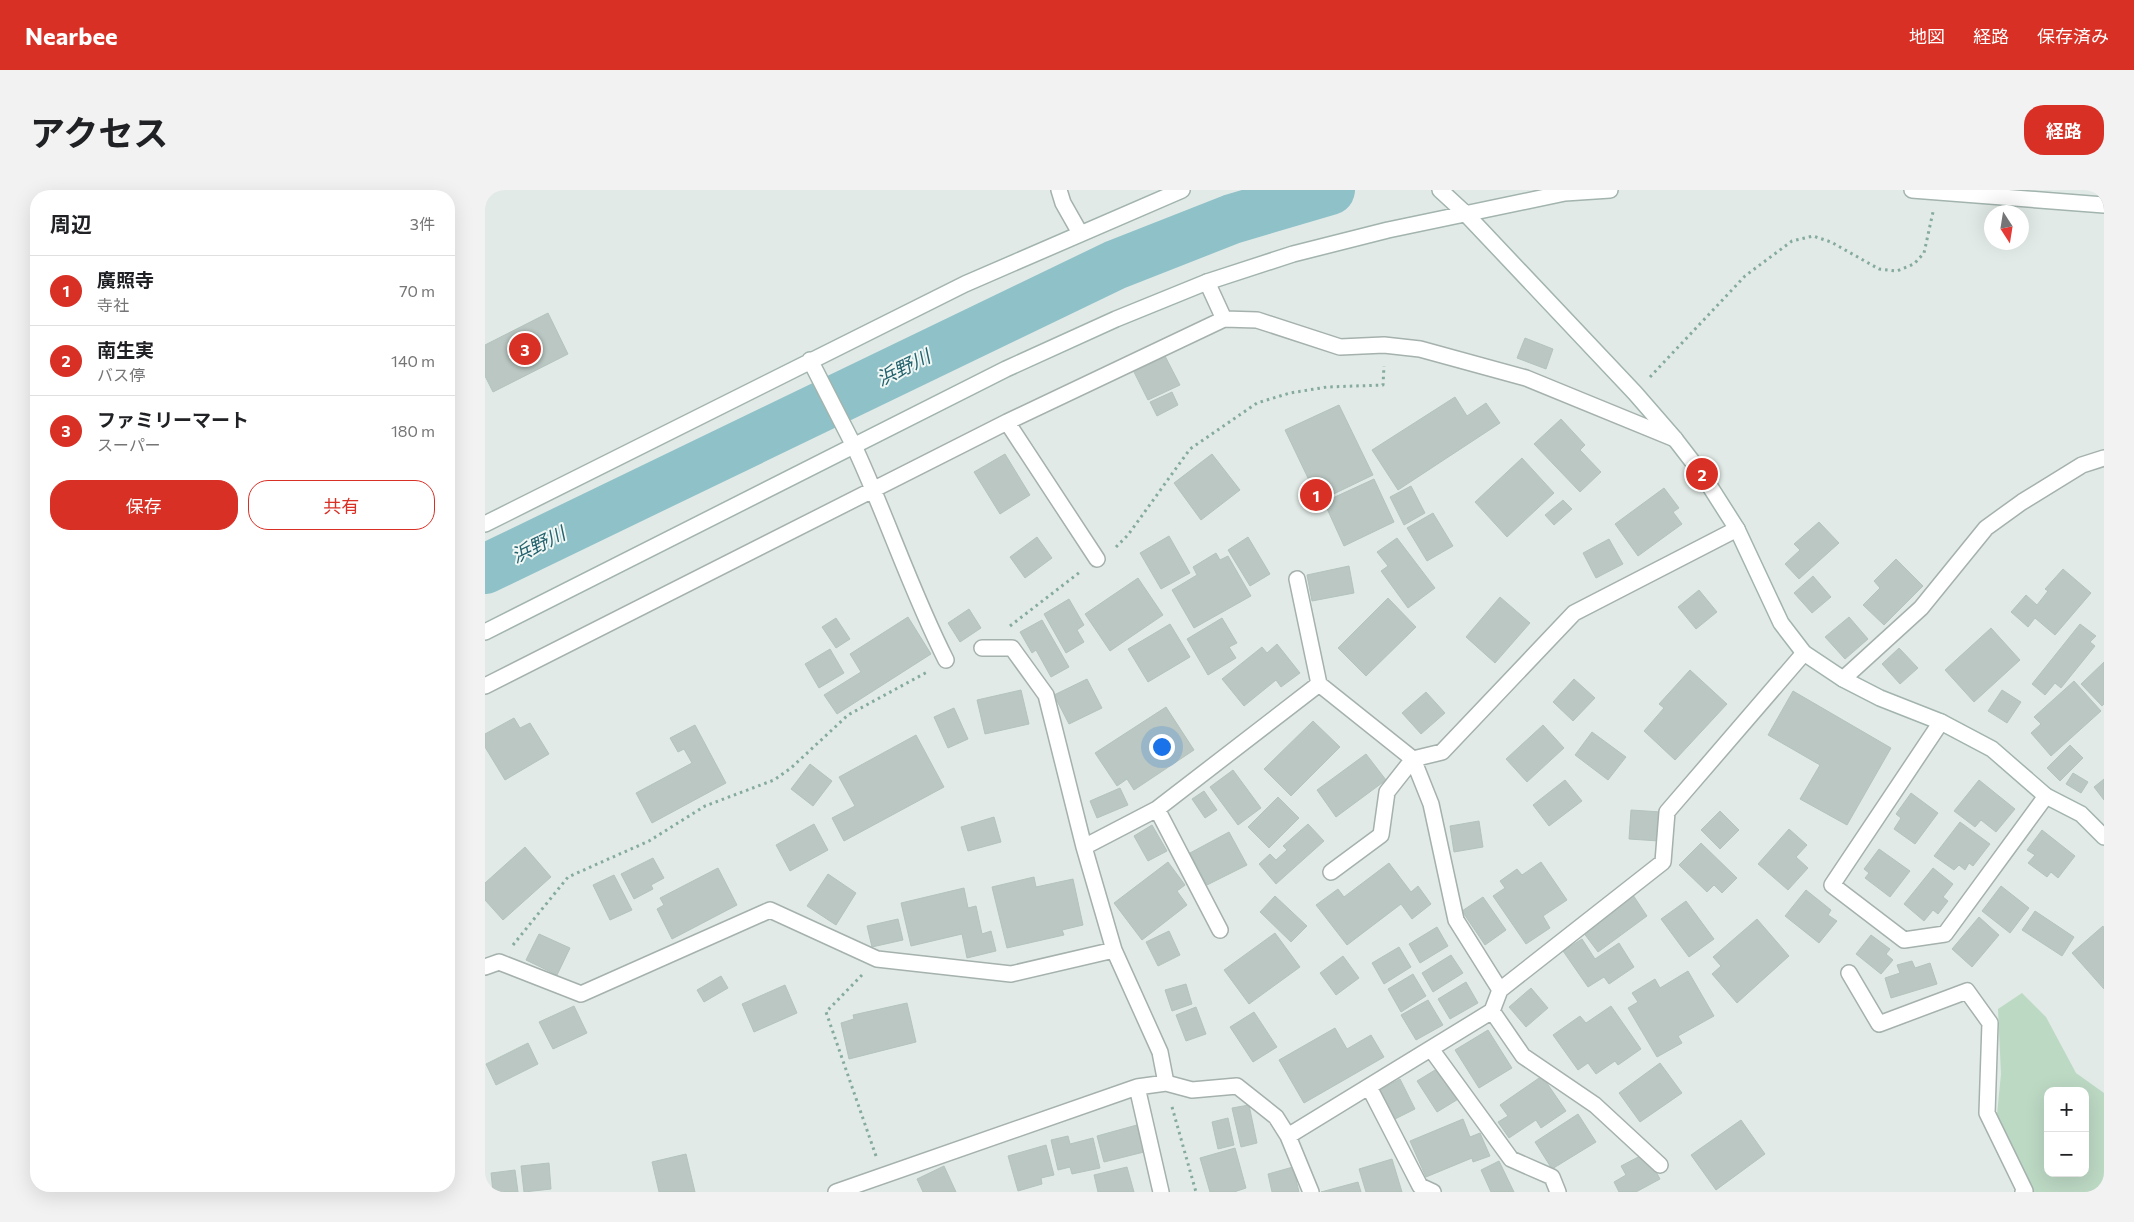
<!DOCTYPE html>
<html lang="ja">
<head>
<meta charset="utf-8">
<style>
	:root { --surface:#fff; --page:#f2f2f2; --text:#202124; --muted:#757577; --line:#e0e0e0; --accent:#d93025 }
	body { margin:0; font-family:Commissioner,"Noto Sans JP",sans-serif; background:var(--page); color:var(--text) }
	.controls { position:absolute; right:15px; bottom:15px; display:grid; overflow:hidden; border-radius:10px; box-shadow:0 5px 20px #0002 }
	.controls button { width:45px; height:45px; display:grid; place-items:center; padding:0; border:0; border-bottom:1px solid var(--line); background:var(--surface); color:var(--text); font:25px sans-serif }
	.compass { position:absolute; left:1499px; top:15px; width:45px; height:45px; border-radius:50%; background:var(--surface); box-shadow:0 5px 20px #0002; rotate:168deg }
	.you { position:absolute; left:676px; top:556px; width:18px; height:18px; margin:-12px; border:4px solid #fff; border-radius:50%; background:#1a73e8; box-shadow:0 0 0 8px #1a73e833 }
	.badge { display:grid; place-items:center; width:32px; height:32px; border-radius:50%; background:var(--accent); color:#fff; font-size:16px; font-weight:700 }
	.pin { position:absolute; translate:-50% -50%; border:2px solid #fff; box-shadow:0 1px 5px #0006 }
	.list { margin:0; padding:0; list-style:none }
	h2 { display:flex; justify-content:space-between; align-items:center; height:65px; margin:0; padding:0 20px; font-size:21px }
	h2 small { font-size:16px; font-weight:400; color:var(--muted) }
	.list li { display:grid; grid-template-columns:32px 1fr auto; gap:15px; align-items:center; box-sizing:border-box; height:70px; padding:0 20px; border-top:1px solid var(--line) }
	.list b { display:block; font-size:19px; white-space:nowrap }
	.list p { margin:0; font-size:16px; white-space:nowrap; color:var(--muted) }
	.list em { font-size:16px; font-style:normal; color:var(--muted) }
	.actions { display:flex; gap:10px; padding:15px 20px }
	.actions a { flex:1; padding:11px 0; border:1px solid var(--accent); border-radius:20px; text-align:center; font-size:18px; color:var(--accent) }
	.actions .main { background:var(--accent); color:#fff }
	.map { position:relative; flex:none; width:1619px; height:1002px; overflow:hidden; border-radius:20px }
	header { display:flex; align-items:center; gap:30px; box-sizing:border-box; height:70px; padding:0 25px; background:var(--accent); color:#fff }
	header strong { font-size:24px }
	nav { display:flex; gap:28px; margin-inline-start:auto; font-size:18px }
	.intro { display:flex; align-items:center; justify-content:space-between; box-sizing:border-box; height:120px; padding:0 30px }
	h1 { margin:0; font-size:35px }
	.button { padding:12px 22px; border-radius:20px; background:var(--accent); color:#fff; font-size:18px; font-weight:700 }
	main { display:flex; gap:30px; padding:0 30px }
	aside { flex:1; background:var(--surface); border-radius:20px; box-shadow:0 5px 20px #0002 }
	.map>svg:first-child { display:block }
</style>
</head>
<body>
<header>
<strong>Nearbee</strong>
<nav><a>地図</a><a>経路</a><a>保存済み</a></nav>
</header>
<div class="intro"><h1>アクセス</h1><a class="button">経路</a></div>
<main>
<aside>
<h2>周辺<small>3件</small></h2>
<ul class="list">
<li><span class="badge">1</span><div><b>廣照寺</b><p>寺社</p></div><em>70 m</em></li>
<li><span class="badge">2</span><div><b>南生実</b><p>バス停</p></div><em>140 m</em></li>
<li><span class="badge">3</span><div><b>ファミリーマート</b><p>スーパー</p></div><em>180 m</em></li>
</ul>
<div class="actions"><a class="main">保存</a><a>共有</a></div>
</aside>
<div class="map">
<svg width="1619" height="1002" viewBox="0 0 1619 1002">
	<rect width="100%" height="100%" fill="#e1eae6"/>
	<path fill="#bcd9c4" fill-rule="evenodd" d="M1537,803L1561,827L1591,883L1619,903V1002H1547L1522,967L1512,924L1516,884L1513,819ZM1563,901H1600V983H1563Z"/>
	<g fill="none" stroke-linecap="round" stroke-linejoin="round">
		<path stroke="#8fc1c9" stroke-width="50" d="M0,379L630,75L747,29L845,0"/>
	</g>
	<path fill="#bac7c2" stroke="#b4c3bd" d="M63,123L83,164L8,202L0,186V155Z
		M1040,148L1068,159L1061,179L1032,168Z
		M680,166L695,195L663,210L649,182Z
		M687,202L693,215L672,226L665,212Z
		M970,207L982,226L1001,213L1015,233L913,300L887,260Z
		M854,215L888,285L834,311L800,240Z
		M1076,229L1100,255L1095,260L1116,282L1095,302L1049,254Z
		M520,264L545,305L515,324L489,282Z
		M727,264L755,300L716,330L689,293Z
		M1037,268L1069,303L1022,347L990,312Z
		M889,289L909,332L859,356L839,312Z
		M926,296L940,323L919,335L905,307Z
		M1179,298L1194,318L1188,322L1197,334L1153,366L1130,334Z
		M1078,310L1087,319L1069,335L1060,325Z
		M948,323L968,356L942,371L922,338Z
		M1334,332L1354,353L1314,389L1300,374L1315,360L1309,354Z
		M684,346L705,383L676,399L655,363Z
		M552,347L567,368L540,388L525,367Z
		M763,347L785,384L765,396L743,360Z
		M912,348L950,398L923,418L896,381L903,376L892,362Z
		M1124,349L1138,374L1111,388L1098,363Z
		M731,363L735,370L743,366L766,406L709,438L687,400L712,385L708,377Z
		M1411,369L1438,396L1399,435L1378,415L1395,398L1389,391Z
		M864,376L869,403L827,411L822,385Z
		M1578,379L1606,403L1570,445L1550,428L1543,437L1526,422L1541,405L1552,415L1563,401L1560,399Z
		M1328,386L1346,407L1327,423L1309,403Z
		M653,388L678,425L625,461L600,424Z
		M1214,400L1232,422L1211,439L1193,417Z
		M1015,407L1045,433L1010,473L981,447Z
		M903,408L931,437L881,486L853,458Z
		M584,409L599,435L592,440L599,452L581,463L559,424Z
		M484,419L496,438L475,452L463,433Z
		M423,427L446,464L352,524L339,505L376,482L365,464Z
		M1364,427L1383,449L1360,469L1340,447Z
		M351,428L365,449L351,458L337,437Z
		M737,428L752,453L744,457L751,468L723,485L702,449Z
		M557,430L584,477L566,487L551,460L547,463L535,442Z
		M685,434L705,467L663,492L643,459Z
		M1595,434L1611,446L1605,452L1610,456L1576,498L1570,493L1560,505L1547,494Z
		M1506,438L1535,470L1489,512L1460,480Z
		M792,454L815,483L796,497L791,490L759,516L737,489L777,457L782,463Z
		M1414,458L1433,478L1415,494L1397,474Z
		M345,459L359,483L334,498L320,474Z
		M1619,472V514L1617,516L1596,494Z
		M1205,480L1242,514L1190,570L1159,541L1179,518L1174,514Z
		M602,489L617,518L584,534L569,505Z
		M1089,489L1110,508L1088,531L1068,512Z
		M1589,491L1616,521L1566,566L1546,543L1556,534L1549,527Z
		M536,500L544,534L500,544L492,510Z
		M1517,500L1536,512L1522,533L1503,521Z
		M1308,501L1406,558L1362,635L1315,609L1335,575L1283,545Z
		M941,502L960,523L936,544L917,523Z
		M681,517L709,560L649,600L642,589L632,596L610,563Z
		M469,518L483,549L463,558L449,527Z
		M29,528L35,538L45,533L64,564L20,590L0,557V544Z
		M828,531L855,557L806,606L779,579Z
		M210,535L241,593L167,633L151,603L207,573L199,559L193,562L185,548Z
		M1058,535L1079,558L1042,592L1021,569Z
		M1107,542L1141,567L1123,590L1090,565Z
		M431,545L459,597L359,651L347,628L370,616L354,587Z
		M1585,555L1598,568L1575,591L1562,578Z
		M881,564L901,590L851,627L832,600Z
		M325,574L347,591L328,616L306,599Z
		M748,580L776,618L753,635L725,597Z
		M1588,583L1603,592L1596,603L1581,594Z
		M1619,589V610L1609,597Z
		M1080,590L1097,611L1064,636L1048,615Z
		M1494,590L1530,619L1511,642L1496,630L1490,637L1469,621Z
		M635,598L643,615L612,628L605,611Z
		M719,601L732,620L720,628L707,609Z
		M1426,603L1453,623L1430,654L1409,639L1416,628L1411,624Z
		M793,607L814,628L784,658L763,637Z
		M1146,620L1176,622L1174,651L1144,649Z
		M1235,621L1254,640L1235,659L1216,640Z
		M509,627L516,652L483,661L476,637Z
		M994,631L998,657L969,662L965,636Z
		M1475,632L1505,654L1488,676L1484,673L1480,680L1474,675L1469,680L1449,666Z
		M329,634L343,660L305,681L291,655Z
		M823,634L839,651L791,694L774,674L785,664L791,670L802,660L798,656Z
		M667,635L682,661L663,671L649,646Z
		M1304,639L1322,655L1311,667L1323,678L1303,700L1273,674Z
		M1557,640L1590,666L1573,688L1566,682L1562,687L1543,673L1550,665L1542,660Z
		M744,642L762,675L722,695L705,663Z
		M1216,653L1252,688L1237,703L1229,695L1222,702L1194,675Z
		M40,657L66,687L18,730L0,710V693Z
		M1394,659L1425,681L1405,707L1380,688L1384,683L1379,679Z
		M168,668L179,688L166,695L168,699L149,709L136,684Z
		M683,672L700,695L692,701L702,715L657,750L629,713Z
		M1056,672L1082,710L1058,726L1065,738L1041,754L1008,706L1020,698L1015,691L1032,679L1037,685Z
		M904,673L926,702L933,696L946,714L927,729L916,714L862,755L831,715L853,699L859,707Z
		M233,678L252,715L187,749L172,719L179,715L175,708Z
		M1448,678L1468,694L1458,707L1463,711L1453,724L1448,720L1439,731L1419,714Z
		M343,684L371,703L351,735L322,716Z
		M129,685L147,720L125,730L108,695Z
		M549,687L551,697L588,689L598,735L577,740L579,745L522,758L507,697Z
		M1516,696L1544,718L1525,743L1497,721Z
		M479,698L483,718L491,716L497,744L506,741L511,761L482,768L477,744L426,756L416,713Z
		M1321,700L1346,720L1343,725L1352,731L1334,753L1300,726Z
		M1148,705L1162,726L1113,762L1098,742Z
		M790,706L822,736L806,752L775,722Z
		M998,707L1021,740L1000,755L977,721Z
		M1201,711L1229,749L1204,767L1176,729Z
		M1550,721L1589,747L1577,766L1537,740Z
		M1494,727L1514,745L1487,777L1467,759Z
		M413,729L418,750L387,757L382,736Z
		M1272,729L1304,766L1252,813L1227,784L1236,776L1228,767Z
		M1618,736L1619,738V799L1587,763Z
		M952,737L963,756L935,773L924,754Z
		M684,741L695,765L673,776L661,752Z
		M790,743L815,777L764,814L739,780Z
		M54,744L85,758L72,785L41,770Z
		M1386,745L1405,759L1401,764L1408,770L1396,784L1371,764Z
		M1097,749L1110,769L1134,753L1149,777L1124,794L1119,787L1103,797L1078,761Z
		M914,757L926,777L899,794L887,773Z
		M966,765L978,783L948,802L937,783Z
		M858,766L874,788L851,805L835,783Z
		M1427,771L1430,778L1445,773L1452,794L1406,808L1400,788L1415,783L1412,775Z
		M1203,781L1229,826L1193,846L1197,853L1172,867L1143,818L1153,812L1147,803L1170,789L1175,798Z
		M928,784L941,806L916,822L903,799Z
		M236,786L243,798L219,812L212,800Z
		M981,792L993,813L965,829L953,809Z
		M701,794L707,814L687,821L680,800Z
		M300,795L312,823L269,842L257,814Z
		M1046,798L1063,818L1041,837L1024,817Z
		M943,810L958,835L931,850L916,825Z
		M422,813L431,852L364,869L356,833L369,829L368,825Z
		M89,816L102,843L68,859L54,832Z
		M1126,816L1156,859L1133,875L1130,871L1111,884L1103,873L1093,880L1068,845L1095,826L1101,833Z
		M711,817L721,844L701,851L691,825Z
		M769,822L792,857L768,872L745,837Z
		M850,838L862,859L886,845L899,867L819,913L794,870Z
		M1003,840L1027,878L994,898L970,860Z
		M43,853L53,874L11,895L1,874Z
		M1175,873L1197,903L1155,932L1134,903Z
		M955,877L975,908L952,922L932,891Z
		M1057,886L1081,921L1056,938L1051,930L1024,948L1013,932L1023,926L1015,915Z
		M915,889L930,919L910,929L895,900Z
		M764,915L772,953L756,957L747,918Z
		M1093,924L1111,952L1067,979L1050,952Z
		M743,928L749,955L733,959L727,932Z
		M978,929L985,947L995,943L1005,966L988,972L987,968L941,987L925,951Z
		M1256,930L1280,964L1231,1000L1206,965Z
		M652,935L659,962L619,972L612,946Z
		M583,946L585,954L608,948L615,978L587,984L585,977L573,980L566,950Z
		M561,955L569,985L556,988L557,994L533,1001L523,966Z
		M750,958L761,998L749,1002H725L715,968Z
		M1161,963L1175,989L1151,1002H1134L1129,992L1141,985L1136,976Z
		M201,964L210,1002H174L167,972Z
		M907,969L917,1002H881L874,979Z
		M1014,971L1029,1002H1006L996,980Z
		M64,973L66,999L39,1002L36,976Z
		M459,976L471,1002H438L432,989Z
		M642,977L649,1002H613L609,985Z
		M808,977L814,1002H787L783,984Z
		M30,980L33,1002H8L6,983Z
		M873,992L876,1002H836Z"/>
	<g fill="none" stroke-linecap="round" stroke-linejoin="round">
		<g stroke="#a5b1ad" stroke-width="18">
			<path id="street" d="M574,0L578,13L595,43
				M722,92L739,129
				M522,232L612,369
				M369,256C402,327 426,401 461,470
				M812,389L834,494L928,569L902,602L896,645L846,682
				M497,458H527L561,505L599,657L629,760L675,862L681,893L707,900L752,896L791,927L803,946L826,1002
				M1358,489L1436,418L1501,338L1537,312L1597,275L1619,268
				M0,496L522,232L739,129L772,130L855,157L899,155L935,159L1041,188L1190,249
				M1456,532L1347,695L1419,750L1460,744L1561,606
				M672,619L735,740
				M599,657L672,619L834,494
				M0,777L14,772L96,804L285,720L392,769L526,784L629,760
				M1364,783L1394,834L1482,801L1505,833L1502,923L1540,1001L1538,1002
				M1015,800L971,730L946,614L928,569L957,562L1089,423L1252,339
				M946,859L1026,969L1067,987L1073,1002
				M652,897L681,893
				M884,897L935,996L948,1002
				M803,946L1007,821
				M1175,975L1110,915L1038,866L1007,821L1015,800L1178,672L1182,622L1319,463
				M351,1002L652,897L676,1002"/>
		</g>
		<g stroke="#a2b4ad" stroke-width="18">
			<path id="secondary" d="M955,0L980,23L1150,203L1190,249L1217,284L1252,339L1296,433L1319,463L1358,489L1395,508L1456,532L1507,559L1561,606L1596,624L1619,647
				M1427,0L1619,15
				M325,170L369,256
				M0,334L480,94L697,0
				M0,442L521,179L631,129L722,92L808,64L903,40L1080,3L1125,0"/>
		</g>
		<path stroke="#85aa9e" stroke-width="3" stroke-dasharray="2.5 4" stroke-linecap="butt" d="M1165,187L1260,86L1307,51L1328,46L1346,52L1394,79L1412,81L1429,74L1439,63L1448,22
			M631,357L643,345L705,259L772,213L805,203L842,197L898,195L899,176
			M525,436L595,382
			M28,755L83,687L164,651L220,616L289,590L306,578L363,525L444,481
			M377,785L341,822L391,966
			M687,917L711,1002"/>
		<use href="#street" stroke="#fff" stroke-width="15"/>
		<use href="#secondary" stroke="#fff" stroke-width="15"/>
	</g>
	<g text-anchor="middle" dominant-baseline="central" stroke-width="4" stroke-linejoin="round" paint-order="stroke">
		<g font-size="19" font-style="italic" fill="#24636e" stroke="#f1f7f4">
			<text transform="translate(418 177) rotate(-26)">浜野川</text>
			<text transform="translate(53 354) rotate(-26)">浜野川</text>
		</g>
	</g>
</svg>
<div class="controls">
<button>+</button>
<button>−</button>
</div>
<svg class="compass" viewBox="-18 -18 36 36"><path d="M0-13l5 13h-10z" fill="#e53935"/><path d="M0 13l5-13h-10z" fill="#757577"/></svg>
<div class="you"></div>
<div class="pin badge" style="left:831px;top:305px">1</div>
<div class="pin badge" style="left:1217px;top:284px">2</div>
<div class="pin badge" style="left:40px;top:159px">3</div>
</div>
</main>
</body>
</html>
